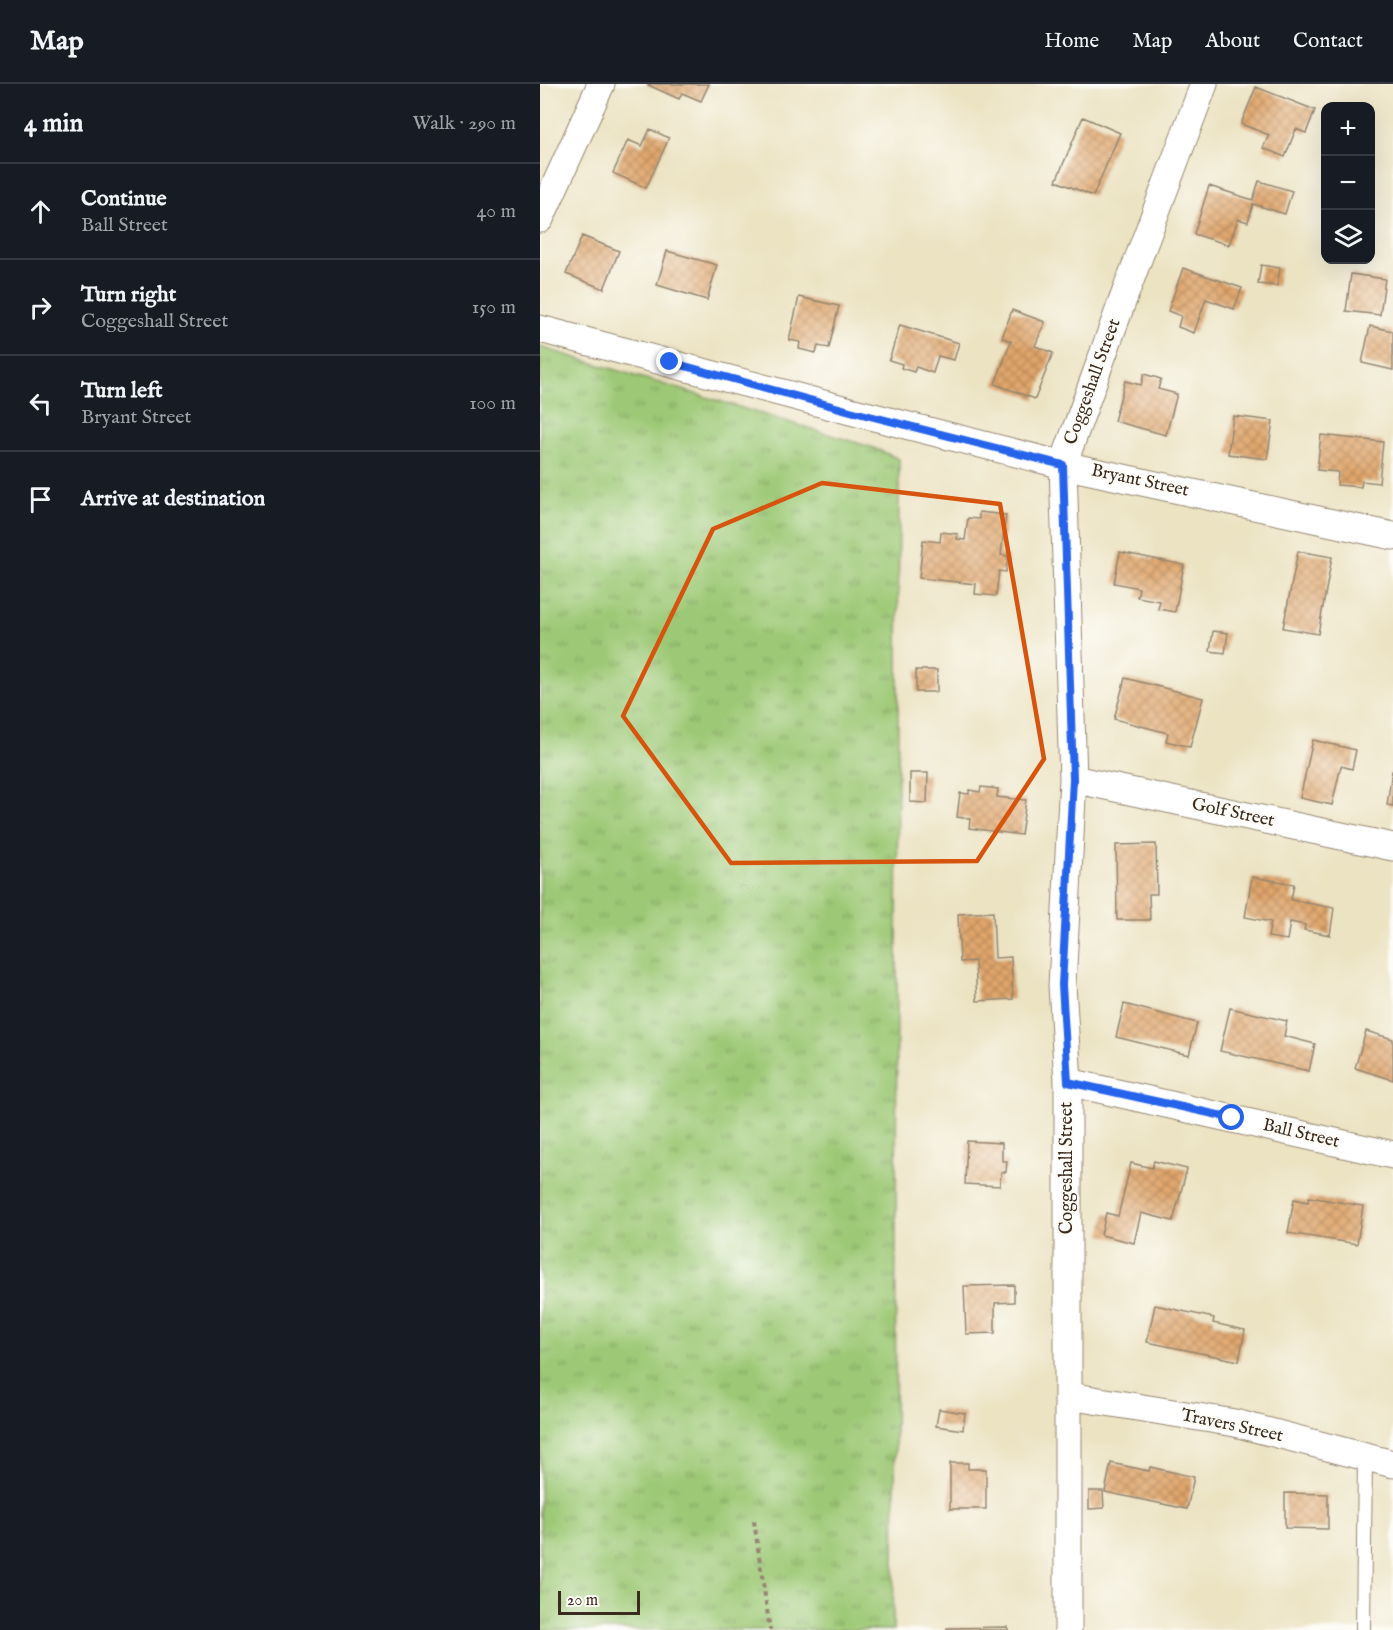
<!DOCTYPE html>
<html lang="en">
<head>
<meta charset="utf-8">
<style>
	:root { --surface:#171b24; --page:#242831; --text:#f1f3f6; --muted:#9ea1a6; --line:#363941 }
	body { margin:0; font-family:"IM FELL English",serif; background:var(--page); color:var(--text) }
	.controls { position:absolute; right:18px; top:18px; display:grid; overflow:hidden; border-radius:12px; box-shadow:0 6px 24px #0002 }
	.controls button { width:54px; height:54px; display:grid; place-items:center; padding:0; border:0; border-bottom:2px solid var(--line); background:var(--surface); color:var(--text); font:30px sans-serif }
	.scale { position:absolute; left:18px; bottom:15px; width:82px; box-sizing:border-box; padding-left:6px; border:3px solid #3b2a1e; border-top:0; font-size:16px; line-height:21px; white-space:nowrap; color:#3b2a1e; -webkit-text-stroke:4px #fdfcf7; paint-order:stroke }
	.stop { position:absolute; width:18px; height:18px; margin:-14px; border:4px solid #2563eb; border-radius:50%; background:#fff }
	.stop.end { background:#2563eb; border-color:#fff; box-shadow:0 2px 6px #0008 }
	.list { margin:0; padding:0; list-style:none }
	h2 { display:flex; justify-content:space-between; align-items:center; height:78px; margin:0; padding:0 24px; font-size:26px }
	h2 small { font-size:20px; font-weight:400; color:var(--muted) }
	.list li { display:grid; grid-template-columns:39px 1fr auto; gap:18px; align-items:center; box-sizing:border-box; height:96px; padding:0 24px; border-top:2px solid var(--line) }
	.list b { display:block; font-size:22px; white-space:nowrap }
	.list p { margin:0; font-size:20px; white-space:nowrap; color:var(--muted) }
	.list em { font-size:20px; font-style:normal; color:var(--muted) }
	.icon { flex:none; width:33px; height:33px; fill:none; stroke:currentColor; stroke-width:2; stroke-linecap:round; stroke-linejoin:round }
	.map { position:relative; flex:none; width:853px; height:1546px; overflow:hidden }
	header { display:flex; align-items:center; gap:36px; box-sizing:border-box; height:84px; padding:0 30px; background:var(--surface); border-bottom:2px solid var(--line) }
	header strong { font-size:28px }
	nav { display:flex; gap:33px; margin-inline-start:auto; font-size:21px }
	main { display:flex }
	aside { flex:1; background:var(--surface) }
	.map>svg:first-child { display:block }
</style>
</head>
<body>
<header>
<strong>Map</strong>
<nav><a>Home</a><a>Map</a><a>About</a><a>Contact</a></nav>
</header>
<main>
<aside>
<h2>4 min<small>Walk · 290 m</small></h2>
<ul class="list">
<li><svg class="icon" aria-label="ahead" viewBox="0 0 24 24"><path d="M12 20V5M6 11l6-6 6 6"/></svg><div><b>Continue</b><p>Ball Street</p></div><em>40 m</em></li>
<li><svg class="icon" aria-label="right" viewBox="0 0 24 24"><path d="M7 20v-9h11M14 6l5 5-5 5"/></svg><div><b>Turn right</b><p>Coggeshall Street</p></div><em>150 m</em></li>
<li><svg class="icon" aria-label="left" viewBox="0 0 24 24"><path d="M17 20v-9H6M10 6l-5 5 5 5"/></svg><div><b>Turn left</b><p>Bryant Street</p></div><em>100 m</em></li>
<li><svg class="icon" aria-label="arrive" viewBox="0 0 24 24"><path d="M6 21V4h12l-3 4 3 4H6"/></svg><div><b>Arrive at destination</b></div></li>
</ul>
</aside>
<div class="map">
<svg width="853" height="1546" viewBox="0 0 853 1546">
	<defs>
		<pattern id="grass-tufts" width="24" height="20" patternUnits="userSpaceOnUse" patternTransform="scale(1.5)"><rect width="24" height="20" fill="#9dc976"/><path d="M3 7l-1-3M5 7V3M7 7l1-3M15 17l-1-3M17 17v-4M19 17l1-3" fill="none" stroke="#81a360"/></pattern>
		<pattern id="building-cross-hatch" width="8" height="8" patternUnits="userSpaceOnUse" patternTransform="scale(1.5)"><rect width="8" height="8" fill="#e0a66c"/><path d="M0 0l8 8M0 8l8-8" fill="none" stroke="#b78758"/></pattern>
	</defs>
	<rect width="100%" height="100%" fill="#fdfcf7"/>
	<filter id="ink" filterUnits="userSpaceOnUse"><feTurbulence type="fractalNoise" baseFrequency=".0167" numOctaves="2"/><feDisplacementMap in="SourceGraphic" scale="12" xChannelSelector="R" yChannelSelector="G"/><feConvolveMatrix kernelMatrix="1 2 1 2 8 2 1 2 1" color-interpolation-filters="sRGB"/></filter>
	<filter id="wash" filterUnits="userSpaceOnUse"><feTurbulence type="fractalNoise" baseFrequency=".008" numOctaves="4" result="noise"/><feDisplacementMap in="SourceGraphic" scale="24" xChannelSelector="R" yChannelSelector="G"/><feGaussianBlur stdDeviation="1.35" result="paint"/><feColorMatrix in="noise" values="0 0 0 0 0 0 0 0 0 0 0 0 0 0 0 0 0 1.4 0 .05"/><feComposite in="paint" operator="in"/></filter>
	<g filter="url(#wash)">
		<rect width="100%" height="100%" fill="#ece3c3"/>
		<path fill="url(#grass-tufts)" stroke="#6c7a4a" stroke-width="1.5" d="M0,263L331,363L359,375L355,1402L353,1546H0Z"/>
		<g id="blocks">
			<path fill="url(#building-cross-hatch)" d="M106,0H169L161,17L142,9L139,15Z
				M716,3L775,26L766,49L756,45L745,73L723,64L729,51L701,40Z
				M543,33L580,49L553,112L516,97Z
				M110,45L129,54L106,104L73,89L88,56L102,62Z
				M719,97L752,107L745,130L713,120L708,138L698,135L689,161L654,150L669,102L713,116Z
				M42,152L79,167L64,205L26,190Z
				M127,167L177,181L167,216L117,201Z
				M721,181L740,184L737,202L718,200Z
				M643,184L702,204L694,225L666,215L654,249L638,243L641,232L628,227Z
				M811,190L845,195L840,231L806,227Z
				M259,213L299,222L289,264L278,262L276,269L259,265L260,258L249,256Z
				M472,226L505,238L495,262L513,269L495,315L455,300L471,257L462,254Z
				M360,241L419,259L414,276L398,272L393,289L376,283L374,288L361,284L362,280L349,276Z
				M830,242L853,247V286L822,279Z
				M604,290L621,295L618,305L637,310L626,351L574,337L585,297L601,301Z
				M693,332L733,337L727,375L688,370Z
				M781,351L843,358L839,399L822,397L821,403L797,401L798,388L777,386Z
				M439,428L466,431L461,471L468,472L466,488L459,487L456,512L435,510L436,500L379,494L383,456L400,458L401,448L418,450L417,455L425,456L428,434L439,435Z
				M758,467L792,473L778,550L743,544Z
				M580,468L644,481L635,528L618,525L620,517L597,513L599,504L574,499Z
				M673,547L688,549L685,569L670,567Z
				M376,586H397V608H376Z
				M585,594L663,614L650,663L626,657L628,649L574,635Z
				M773,656L816,666L812,685L801,682L792,721L760,714Z
				M852,687H853V722L847,721Z
				M370,689H388L387,719L370,718Z
				M441,703L458,705L457,713L486,716L481,751L429,744L430,735L417,733L420,709L429,710V706L440,708Z
				M616,760L617,810H609L610,836H577L576,761Z
				M712,793L754,800L751,816L794,824L790,851L764,846L765,841L750,838L747,856L728,853L731,838L705,833Z
				M453,828L455,874L471,873L473,915L437,917L435,877L420,878L418,830Z
				M584,920L657,939L649,971L576,953Z
				M690,924L747,937L744,952L775,960L769,987L680,967Z
				M826,947L853,955V996L815,984Z
				M427,1057L462,1059V1077H467L466,1088H461L460,1102L425,1100Z
				M614,1077L647,1085L633,1137L601,1129L594,1159L561,1151L566,1129L578,1132L591,1079L612,1084Z
				M769,1113L823,1122L817,1160L748,1149L754,1115L768,1118Z
				M474,1201V1218L455,1219V1249L426,1250L424,1202Z
				M615,1221L674,1234L673,1239L705,1246L699,1277L607,1258Z
				M399,1325L425,1329L423,1346L396,1342Z
				M410,1379H428V1385H446V1425H410Z
				M571,1379L609,1387L610,1383L654,1393L647,1425L565,1408Z
				M549,1407H563L564,1424L549,1425Z
				M745,1409L788,1410V1445L745,1444Z
				M468,1543V1546H407V1544Z"/>
		</g>
	</g>
	<g filter="url(#ink)">
		<use href="#blocks" fill-opacity="0" stroke="#948670" stroke-width="1.5"/>
		<g fill="none" stroke-linecap="round" stroke-linejoin="round">
			<g stroke="#948670" stroke-width="16">
				<path id="service" d="M823,1546L825,1374"/>
			</g>
			<g stroke="#948670" stroke-width="29">
				<path id="minor" d="M0,135L61,0
					M0,245L314,328L523,381L853,452
					M533,695L853,763
					M528,998L853,1071
					M529,1312L695,1339L853,1380
					M528,1546V998L522,901L533,695L523,381L582,218L664,0"/>
			</g>
			<path stroke="#948670" stroke-width="4" stroke-dasharray="4.5 4.5" stroke-linecap="butt" d="M214,1437L230,1546"/>
			<use href="#service" stroke="#fff" stroke-width="14"/>
			<use href="#minor" stroke="#fff" stroke-width="27"/>
		</g>
	</g>
	<g fill="none" stroke-linecap="round" stroke-linejoin="round" filter="url(#ink)">
		<path stroke="#2563eb" stroke-width="8" d="M130,278L314,328L523,381L533,695L522,901L528,998L692,1034"/>
	</g>
	<path fill="none" stroke="#d7540e" stroke-width="4.5" stroke-linejoin="round" d="M282,399L460,420L504,675L437,777L191,779L83,632L173,445Z"/>
	<g text-anchor="middle" dominant-baseline="central" stroke-width="4.5" stroke-linejoin="round" paint-order="stroke">
		<g font-size="18" fill="#3b2a1e" stroke="#fdfcf7">
			<text transform="translate(553 298) rotate(-70)">Coggeshall Street</text>
			<text transform="translate(600 397) rotate(12)">Bryant Street</text>
			<text transform="translate(693 729) rotate(12)">Golf Street</text>
			<text transform="translate(761 1050) rotate(13)">Ball Street</text>
			<text transform="translate(527 1084) rotate(-90)">Coggeshall Street</text>
			<text transform="translate(692 1342) rotate(12)">Travers Street</text>
		</g>
	</g>
</svg>
<div class="controls">
<button>+</button>
<button>−</button>
<button><svg class="icon" aria-label="layers" viewBox="0 0 24 24"><path d="M12 4l9 5-9 5-9-5zM3 14l9 5 9-5"/></svg></button>
</div>
<div class="scale">20 m</div>
<div class="stop" style="left:692px;top:1034px"></div>
<div class="stop end" style="left:130px;top:278px"></div>
</div>
</main>
</body>
</html>
